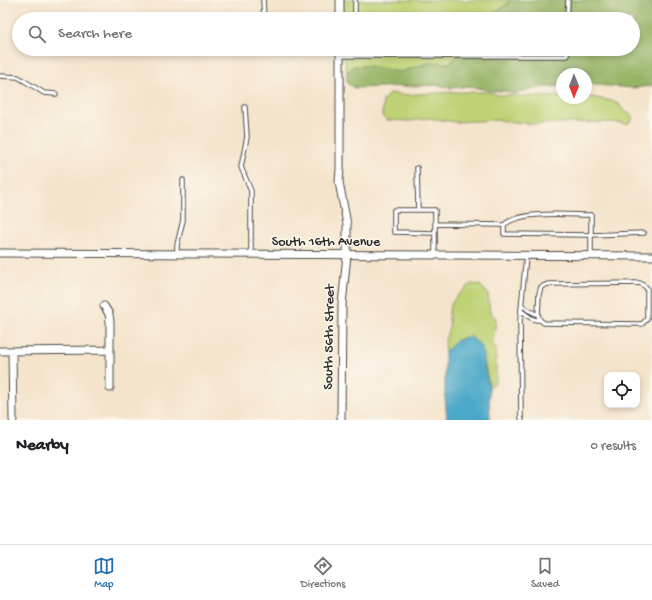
<!DOCTYPE html>
<html lang="en">
<head>
<meta charset="utf-8">
<style>
	:root { --surface:#fff; --page:#f6f6f6; --text:#202124; --muted:#757577; --line:#e0e0e0; --accent:#1f6fb2 }
	body { margin:0; font-family:"Gochi Hand",sans-serif; background:var(--page); color:var(--text) }
	.controls { position:absolute; right:12px; bottom:12px; display:grid; overflow:hidden; border-radius:8px; box-shadow:0 2px 6px #0003 }
	.controls button { width:36px; height:36px; display:grid; place-items:center; padding:0; border:0; border-bottom:1px solid var(--line); background:var(--surface); color:var(--text); font:20px sans-serif }
	.compass { position:absolute; left:556px; top:68px; width:36px; height:36px; border-radius:50%; background:var(--surface); box-shadow:0 2px 6px #0003; rotate:180deg }
	.list { margin:0; padding:0; list-style:none }
	h2 { display:flex; justify-content:space-between; align-items:center; height:52px; margin:0; padding:0 16px; font-size:17px }
	h2 small { font-size:13px; font-weight:400; color:var(--muted) }
	.icon { flex:none; width:22px; height:22px; fill:none; stroke:currentColor; stroke-width:2; stroke-linecap:round; stroke-linejoin:round }
	.map { position:relative; flex:none; width:652px; height:420px; overflow:hidden }
	.search { position:absolute; background:var(--surface); box-shadow:0 2px 6px #0003; left:12px; right:12px; top:12px; height:44px; display:flex; align-items:center; gap:10px; box-sizing:border-box; padding:0 14px; border-radius:22px; color:var(--muted); font-size:15px }
	.sheet { height:124px; background:var(--surface) }
	nav { display:flex; justify-content:space-around; align-items:center; box-sizing:border-box; height:56px; border-top:1px solid var(--line); background:var(--surface); font-size:11px; color:var(--muted) }
	nav a { display:grid; justify-items:center; gap:2px }
	nav .on { color:var(--accent) }
	.map>svg:first-child { display:block }
</style>
</head>
<body>
<div class="map">
<svg width="652" height="420" viewBox="0 0 652 420">
	<rect width="100%" height="100%" fill="#fbf7ec"/>
	<filter id="ink" filterUnits="userSpaceOnUse"><feTurbulence type="fractalNoise" baseFrequency=".025" numOctaves="2"/><feDisplacementMap in="SourceGraphic" scale="8" xChannelSelector="R" yChannelSelector="G"/><feConvolveMatrix kernelMatrix="1 2 1 2 8 2 1 2 1" color-interpolation-filters="sRGB"/></filter>
	<filter id="wash" filterUnits="userSpaceOnUse"><feTurbulence type="fractalNoise" baseFrequency=".012" numOctaves="4" result="noise"/><feDisplacementMap in="SourceGraphic" scale="16" xChannelSelector="R" yChannelSelector="G"/><feGaussianBlur stdDeviation="0.9" result="paint"/><feColorMatrix in="noise" values="0 0 0 0 0 0 0 0 0 0 0 0 0 0 0 0 0 1.4 0 .05"/><feComposite in="paint" operator="in"/></filter>
	<g filter="url(#wash)">
		<rect width="100%" height="100%" fill="#f5e4cc"/>
		<path fill="#bed275" stroke="#747e50" d="M342,0H510C505,9 491,13 483,19H342Z
			M343,49H464L462,54L449,63H429L400,72L353,66L347,73Z
			M452,92H487L499,95L562,97V98L592,97L612,101L619,104L624,111L632,115V120L628,124L612,122L532,124L498,120L455,122L429,118L409,121L386,120L382,115L383,100L390,93L403,95Z
			M471,284L480,285L488,294L490,313L496,318L493,344L496,350V382L489,387L482,347L469,336L457,340L445,352C443,343 447,336 449,327C450,322 448,316 449,311C451,299 462,292 471,284Z"/>
		<path fill="#96b466" stroke="#607048" d="M510,0H652V86L632,88L586,84V74H562V86L536,88L514,94L504,91H491L469,86L451,88L439,85L354,88L347,83V73L353,66H370L400,72L429,63H449L462,54L464,49H633V19H483C491,13 505,9 510,0Z"/>
		<path fill="#4aa7c8" stroke="#3a697a" d="M470,336L482,347L484,364L489,387L490,420H447L445,397V352L457,340Z"/>
	</g>
	<g filter="url(#ink)">
		<g fill="none" stroke-linecap="round" stroke-linejoin="round">
			<g stroke="#494743" stroke-width="5.5">
				<path id="service" d="M263,0L264,19
					M355,0V19
					M567,19L568,0
					M340,56H567V49
					M0,76L18,77L44,93L56,94
					M245,107L247,137L241,167L251,191V255
					M417,168L418,210
					M435,224V210H394V232L435,233
					M504,225V234L591,235L644,233
					M177,254V245L183,220V180
					M435,255V224L504,225C520,210 569,215 591,215V255
					M521,311C528,315 532,321 540,320L538,315L528,310L522,305
					M538,315L539,294L541,287L548,284L640,283L647,288V319L642,324L544,323L540,320
					M522,420L521,418L520,320L526,256"/>
			</g>
			<g stroke="#494743" stroke-width="9">
				<path id="minor" d="M340,0V19
					M340,49V169L339,182L347,224V255L342,305L341,420
					M0,253L652,256
					M104,306L109,314L110,322V388
					M0,351L110,350
					M12,351L13,420"/>
			</g>
			<use href="#service" stroke="#fff" stroke-width="3.5"/>
			<use href="#minor" stroke="#fff" stroke-width="7"/>
		</g>
	</g>
	<g text-anchor="middle" dominant-baseline="central" stroke-width="3" stroke-linejoin="round" paint-order="stroke">
		<g font-size="14" fill="#2b2b2b" stroke="#fbf7ec">
			<text x="326" y="242">South 16th Avenue</text>
			<text transform="translate(330 337) rotate(-89)">South 56th Street</text>
		</g>
	</g>
</svg>
<div class="controls">
<button><svg class="icon" aria-label="locate" viewBox="0 0 24 24"><circle cx="12" cy="12" r="6"/><path d="M12 2v4M12 18v4M2 12h4M18 12h4"/></svg></button>
</div>
<svg class="compass" viewBox="-18 -18 36 36"><path d="M0-13l5 13h-10z" fill="#e53935"/><path d="M0 13l5-13h-10z" fill="#757577"/></svg>
<div class="search"><svg class="icon" aria-label="search" viewBox="0 0 24 24"><circle cx="10" cy="10" r="6"/><path d="M15 15l6 6"/></svg>Search here</div>
</div>
<section class="sheet">
<h2>Nearby<small>0 results</small></h2>
<ul class="list">
</ul>
</section>
<nav>
<a class="on"><svg class="icon" aria-label="map" viewBox="0 0 24 24"><path d="M3 6l6-2 6 2 6-2v14l-6 2-6-2-6 2zM9 4v14M15 6v14"/></svg>Map</a>
<a><svg class="icon" aria-label="directions" viewBox="0 0 24 24"><path d="M12 3l9 9-9 9-9-9zM9 14v-3h6M13 9l2 2-2 2"/></svg>Directions</a>
<a><svg class="icon" aria-label="saved" viewBox="0 0 24 24"><path d="M7 4h10v16l-5-4-5 4z"/></svg>Saved</a>
</nav>
</body>
</html>
